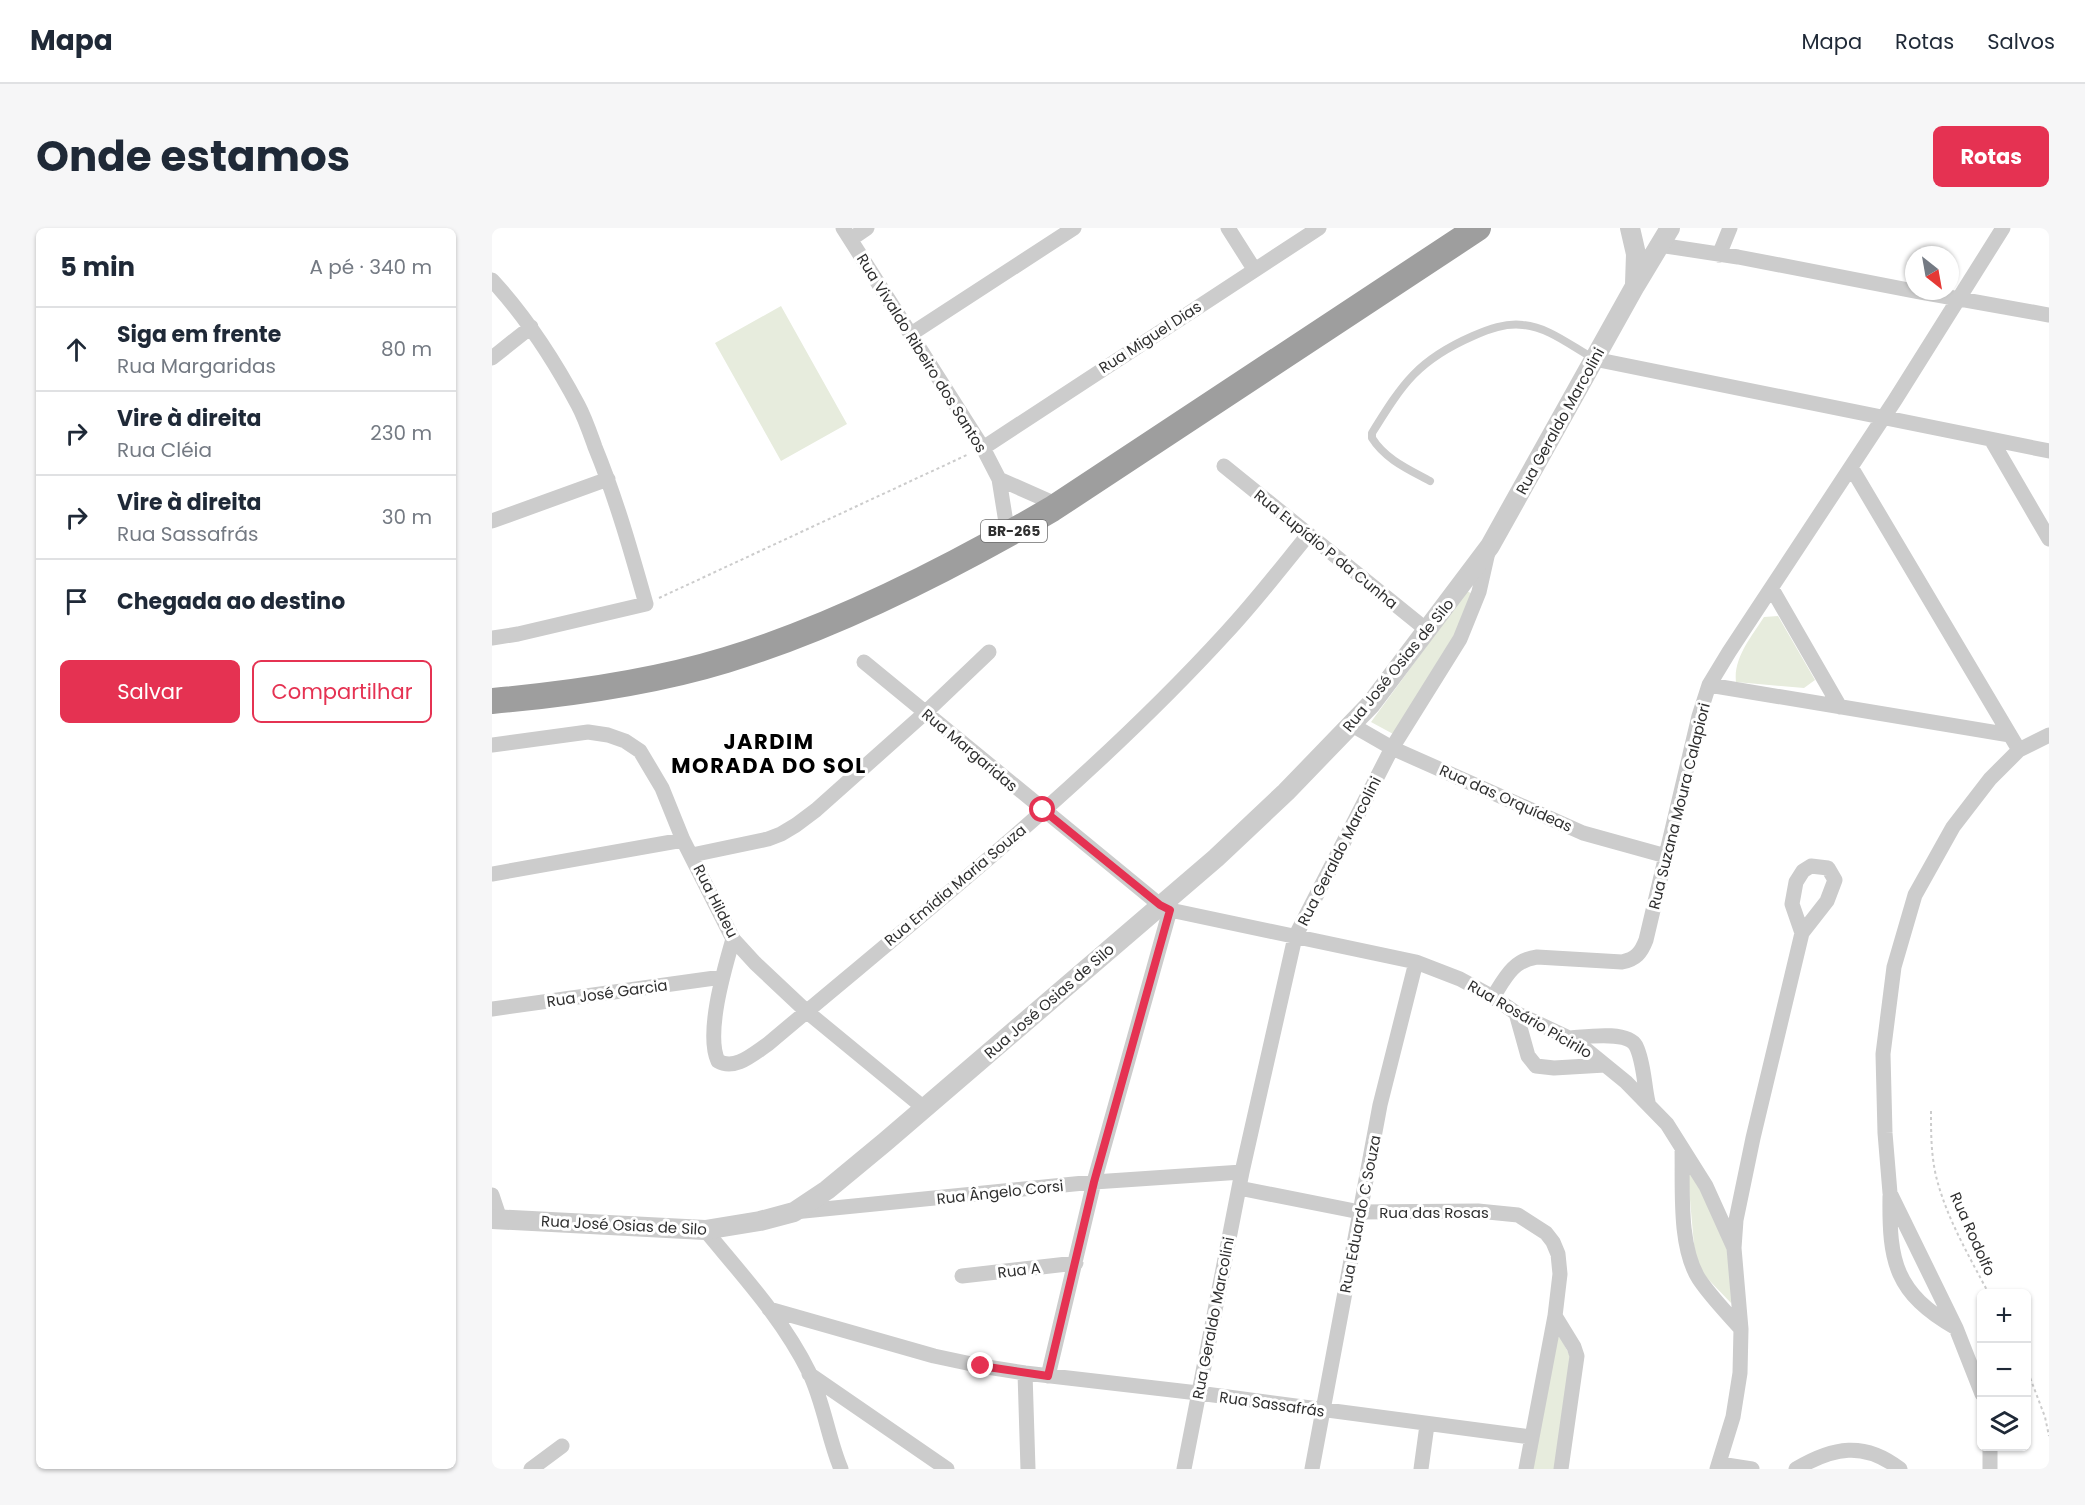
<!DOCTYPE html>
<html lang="pt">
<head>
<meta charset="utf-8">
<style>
	:root { --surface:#fff; --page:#f6f6f7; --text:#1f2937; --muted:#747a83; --line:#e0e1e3; --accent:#e53252 }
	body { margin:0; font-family:Poppins,sans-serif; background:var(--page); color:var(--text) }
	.controls { position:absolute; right:18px; bottom:18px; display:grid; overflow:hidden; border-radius:9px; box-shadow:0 2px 4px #0004 }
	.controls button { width:54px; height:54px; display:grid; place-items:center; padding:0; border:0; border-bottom:2px solid var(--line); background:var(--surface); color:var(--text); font:30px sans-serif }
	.compass { position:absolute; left:1413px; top:18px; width:54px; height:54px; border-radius:50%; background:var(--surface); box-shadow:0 2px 4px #0004; rotate:149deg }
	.stop { position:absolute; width:18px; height:18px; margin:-14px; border:4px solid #e53252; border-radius:50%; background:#fff }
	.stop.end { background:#e53252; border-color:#fff; box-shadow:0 2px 6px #0008 }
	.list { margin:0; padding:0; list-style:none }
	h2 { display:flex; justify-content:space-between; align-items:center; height:78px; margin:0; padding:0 24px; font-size:26px }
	h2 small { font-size:20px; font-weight:400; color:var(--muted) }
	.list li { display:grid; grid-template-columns:39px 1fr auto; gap:18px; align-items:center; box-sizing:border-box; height:84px; padding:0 24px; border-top:2px solid var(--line) }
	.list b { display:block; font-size:22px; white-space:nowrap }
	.list p { margin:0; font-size:20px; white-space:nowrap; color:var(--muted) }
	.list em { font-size:20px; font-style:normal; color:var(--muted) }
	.actions { display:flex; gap:12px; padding:18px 24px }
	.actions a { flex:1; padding:14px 0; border:2px solid var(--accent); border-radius:9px; text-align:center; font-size:21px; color:var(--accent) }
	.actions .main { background:var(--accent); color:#fff }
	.icon { flex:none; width:33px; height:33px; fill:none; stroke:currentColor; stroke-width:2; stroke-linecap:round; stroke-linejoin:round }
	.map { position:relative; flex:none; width:1557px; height:1241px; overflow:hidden; border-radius:9px }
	header { display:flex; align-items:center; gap:36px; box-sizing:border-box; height:84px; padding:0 30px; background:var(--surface); border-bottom:2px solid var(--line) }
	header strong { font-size:28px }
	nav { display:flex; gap:33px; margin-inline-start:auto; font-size:21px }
	.intro { display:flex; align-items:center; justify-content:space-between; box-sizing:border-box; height:144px; padding:0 36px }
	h1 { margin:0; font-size:42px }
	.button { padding:15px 27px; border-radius:9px; background:var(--accent); color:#fff; font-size:21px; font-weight:700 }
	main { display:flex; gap:36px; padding:0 36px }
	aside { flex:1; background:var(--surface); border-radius:9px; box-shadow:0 2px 4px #0004 }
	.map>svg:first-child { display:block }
</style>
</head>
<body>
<header>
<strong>Mapa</strong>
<nav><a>Mapa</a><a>Rotas</a><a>Salvos</a></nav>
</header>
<div class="intro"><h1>Onde estamos</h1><a class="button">Rotas</a></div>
<main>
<aside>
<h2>5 min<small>A pé · 340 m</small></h2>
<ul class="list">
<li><svg class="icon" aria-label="ahead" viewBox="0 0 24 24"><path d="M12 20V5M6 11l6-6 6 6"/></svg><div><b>Siga em frente</b><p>Rua Margaridas</p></div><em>80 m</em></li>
<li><svg class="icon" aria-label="right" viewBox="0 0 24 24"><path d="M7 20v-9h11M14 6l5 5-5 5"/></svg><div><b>Vire à direita</b><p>Rua Cléia</p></div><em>230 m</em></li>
<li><svg class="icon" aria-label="right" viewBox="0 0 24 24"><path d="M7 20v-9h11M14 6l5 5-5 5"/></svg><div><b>Vire à direita</b><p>Rua Sassafrás</p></div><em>30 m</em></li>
<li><svg class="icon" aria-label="arrive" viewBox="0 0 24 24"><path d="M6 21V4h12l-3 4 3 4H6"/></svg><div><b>Chegada ao destino</b></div></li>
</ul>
<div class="actions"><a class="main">Salvar</a><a>Compartilhar</a></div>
</aside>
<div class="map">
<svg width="1557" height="1241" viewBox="0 0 1557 1241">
	<rect width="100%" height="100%" fill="#fff"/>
	<path fill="#e7ecdd" d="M289,78L355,196L289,233L223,115Z
		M975,363L982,367L967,402L903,507L879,494Z
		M1286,388L1323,452L1312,460L1244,454C1241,430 1260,408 1272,389Z
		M1195,938L1214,963L1238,1027L1239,1075L1213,1048L1203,1028Z
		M1064,1101L1080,1132L1065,1241H1041Z"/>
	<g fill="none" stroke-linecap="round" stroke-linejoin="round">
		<path stroke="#ccc" stroke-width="2" stroke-dasharray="3 3" stroke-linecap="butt" d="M167,370L477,226
			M1439,883C1439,905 1439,926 1444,948C1454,989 1477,1028 1497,1066
			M1534,1139L1553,1189L1557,1208"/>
		<path stroke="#ccc" stroke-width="8" d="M938,253C916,241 893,231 880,210V205C911,155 926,132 981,108C997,101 1013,95 1031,97C1056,99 1079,118 1101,130"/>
		<path stroke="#ccc" stroke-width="15" d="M351,0L491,220L507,251L516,307
			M736,0L762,41
			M359,11L375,0
			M1167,17L1246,29L1422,63
			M1227,27L1238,0
			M0,52C34,89 62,132 86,177C93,190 98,205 103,219C124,270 139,323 154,376L26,406L0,410
			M1423,63L1557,87
			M419,106L582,0
			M0,130L39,99
			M1102,131L1557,223
			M1500,213L1557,311
			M491,220L827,0
			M732,238L936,403
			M1359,239L1527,522
			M507,251L566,277
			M0,293L116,251
			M1280,361L1348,479
			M372,434L668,677L678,682L924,734L968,751L1001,769L1024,785L1077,810L1096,823L1134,854L1175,896L1214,958L1242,1020
			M1217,457L1518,507
			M860,497L900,520L1091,605L1174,628
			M0,517L96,504L116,507L133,513L148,523L170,560L191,612L241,711L263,735L314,783L432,880
			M200,627L276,611L289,606L304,597L324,582L434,484L497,424
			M0,646L191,612
			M241,711C233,739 213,805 226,833C243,843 261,826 276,816C431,685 597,555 734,405C763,374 789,340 816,307
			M1001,769C1013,750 1021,732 1045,729L1130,734C1144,731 1149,725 1154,712L1207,488L1217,457L1237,424L1403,172L1511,0
			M0,781L230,749
			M1024,785L1036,828L1044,838L1062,840L1113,837
			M1077,810C1093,809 1135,802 1144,818C1152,834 1152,857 1156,874
			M1190,920C1191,959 1186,1018 1207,1051C1219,1069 1235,1085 1249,1101
			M747,960L868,984L986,983L1026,987L1054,1005L1061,1014L1066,1026L1068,1046L1063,1088L1034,1241
			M0,967L8,991
			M1398,968C1397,1034 1403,1065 1464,1100
			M302,984L602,954L750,944
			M213,1002C250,1047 291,1091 317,1144C332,1175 336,1210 349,1241
			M470,1048L584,1035
			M277,1081L442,1128L489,1138L533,1145L706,1165L1039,1209
			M1063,1088L1082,1119L1085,1128L1069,1241
			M533,1145L536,1241
			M317,1146L455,1241
			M556,1148L602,954L678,682
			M1490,1166L1464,1100L1398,965L1393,905L1391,826L1402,739L1423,667L1461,599L1498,551L1527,522L1557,507
			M1228,1236L1260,1241
			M39,1241L70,1218
			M692,1241L750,944L803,709L900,520L968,411L987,364L996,324
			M820,1241L888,877L924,734
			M929,1241L935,1197
			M1225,1241L1241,1189L1248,1145L1249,1101L1242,1020L1244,992L1261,910L1310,705L1335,673L1343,652L1336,640L1319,638L1311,643L1304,654L1300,676L1310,705
			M1304,1241C1341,1219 1372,1213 1408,1241
			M1498,1241V1218"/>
		<path stroke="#ccc" stroke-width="20" d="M1138,0L1144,26L1143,56
			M0,991L213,1002L268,993L302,984L335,962L393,914L724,630L794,564L879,476L998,318L1143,58L1178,0"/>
		<path stroke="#9e9e9e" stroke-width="26" d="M0,473C78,466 159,455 234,432C346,398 459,340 560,281L986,0"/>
	</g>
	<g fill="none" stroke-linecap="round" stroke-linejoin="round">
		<path stroke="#e53252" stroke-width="8" d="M489,1138L556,1148L602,954L678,682L668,677L551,582"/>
	</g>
	<g text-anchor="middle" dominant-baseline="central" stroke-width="6" stroke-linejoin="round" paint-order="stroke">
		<rect fill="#fff" stroke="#6d6d6d" stroke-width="1.5" x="489" y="292" width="66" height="22" rx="4.5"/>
		<g font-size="14" font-weight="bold" fill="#2f2f2f">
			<text x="522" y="303">BR-265</text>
		</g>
		<g font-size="15" fill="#2f2f2f" stroke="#fff">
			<text transform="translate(658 109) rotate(-33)">Rua Miguel Dias</text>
			<text transform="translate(430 125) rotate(58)">Rua Vivaldo Ribeiro dos Santos</text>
			<text transform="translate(1068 193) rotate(-61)">Rua Geraldo Marcolini</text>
			<text transform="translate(834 321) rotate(39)">Rua Eupídio P da Cunha</text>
			<text transform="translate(906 437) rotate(-51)">Rua José Osias de Silo</text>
			<text transform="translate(478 522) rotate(40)">Rua Margaridas</text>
			<text transform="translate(1014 570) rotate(24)">Rua das Orquídeas</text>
			<text transform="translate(1187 578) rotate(-76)">Rua Suzana Moura Calapiori</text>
			<text transform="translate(847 623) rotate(-63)">Rua Geraldo Marcolini</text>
			<text transform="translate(463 657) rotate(-40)">Rua Emídia Maria Souza</text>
			<text transform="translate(224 673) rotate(63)">Rua Hildeu</text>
			<text transform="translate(115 765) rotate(-8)">Rua José Garcia</text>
			<text transform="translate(557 773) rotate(-41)">Rua José Osias de Silo</text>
			<text transform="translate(1038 791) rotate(30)">Rua Rosário Picirilo</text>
			<text transform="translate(508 964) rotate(-6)">Rua Ângelo Corsi</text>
			<text x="942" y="984">Rua das Rosas</text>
			<text transform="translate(868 986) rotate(-79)">Rua Eduardo C Souza</text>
			<text transform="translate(132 997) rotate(3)">Rua José Osias de Silo</text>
			<text transform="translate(1481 1006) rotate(66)">Rua Rodolfo</text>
			<text transform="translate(527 1042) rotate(-7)">Rua A</text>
			<text transform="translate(721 1090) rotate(-79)">Rua Geraldo Marcolini</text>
			<text transform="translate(780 1176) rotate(8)">Rua Sassafrás</text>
		</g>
		<g font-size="21" font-weight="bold" letter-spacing="1.5" fill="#000" stroke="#fff">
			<text x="277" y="513">JARDIM<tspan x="277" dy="24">MORADA DO SOL</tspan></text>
		</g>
	</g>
</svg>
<div class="controls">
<button>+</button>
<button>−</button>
<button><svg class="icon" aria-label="layers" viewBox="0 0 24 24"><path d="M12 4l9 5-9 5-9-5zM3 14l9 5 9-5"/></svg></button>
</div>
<svg class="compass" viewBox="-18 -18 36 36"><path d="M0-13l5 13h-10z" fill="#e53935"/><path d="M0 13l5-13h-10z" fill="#747a83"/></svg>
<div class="stop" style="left:551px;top:582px"></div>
<div class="stop end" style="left:489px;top:1138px"></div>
</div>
</main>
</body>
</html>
